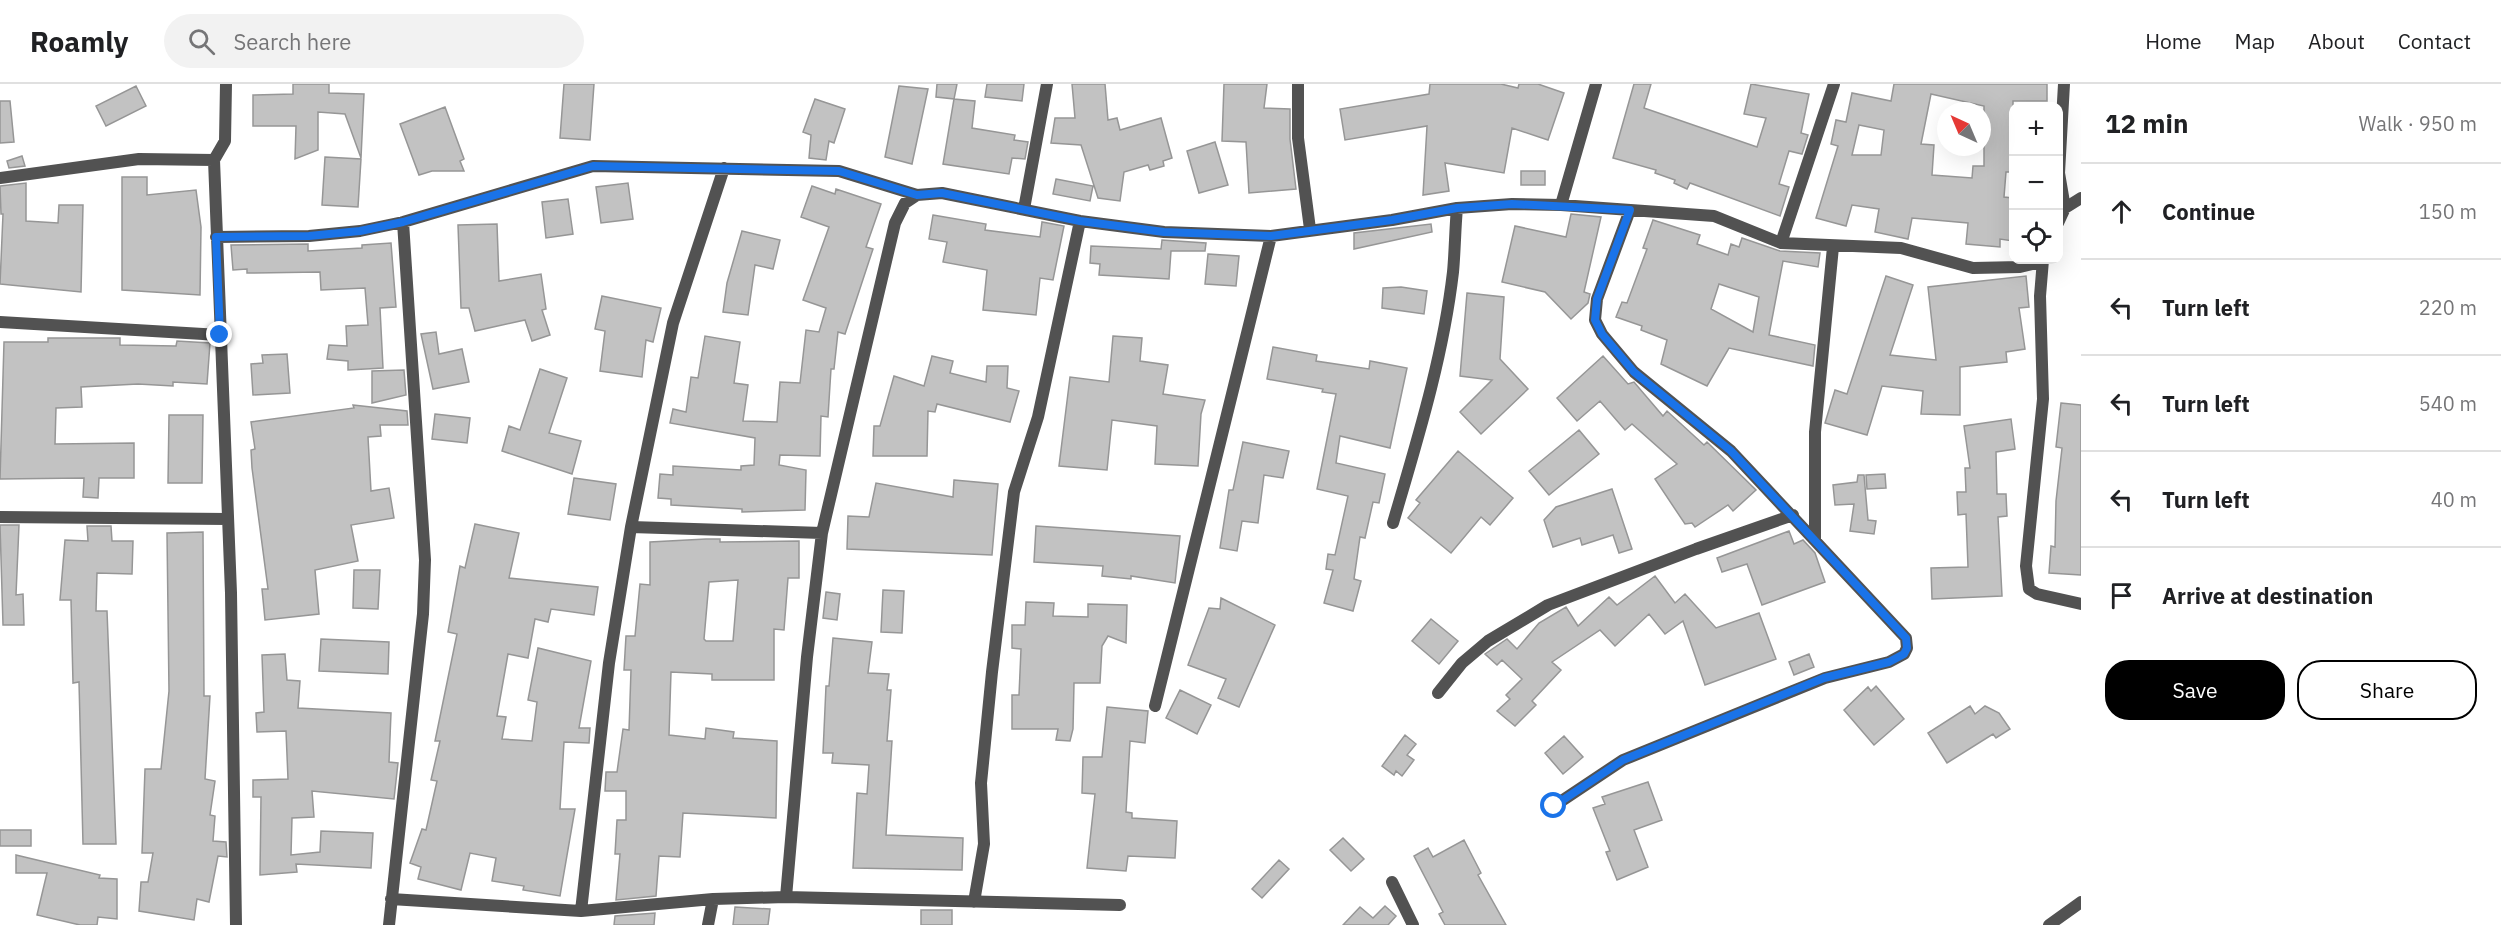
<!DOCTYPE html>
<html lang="en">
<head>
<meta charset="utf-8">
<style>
	:root { --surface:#fff; --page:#f2f2f2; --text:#202124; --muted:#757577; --line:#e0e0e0; --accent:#000 }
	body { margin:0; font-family:"IBM Plex Sans",sans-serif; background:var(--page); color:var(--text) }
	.controls { position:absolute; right:18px; top:18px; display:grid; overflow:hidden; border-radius:12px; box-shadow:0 6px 24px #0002 }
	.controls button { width:54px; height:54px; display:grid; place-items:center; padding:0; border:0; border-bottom:2px solid var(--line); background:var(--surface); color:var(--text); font:30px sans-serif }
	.compass { position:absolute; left:1937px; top:18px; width:54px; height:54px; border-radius:50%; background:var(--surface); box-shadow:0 6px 24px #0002; rotate:316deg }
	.stop { position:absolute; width:18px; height:18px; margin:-14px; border:4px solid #1a73e8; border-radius:50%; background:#fff }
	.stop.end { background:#1a73e8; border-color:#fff; box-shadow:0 2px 6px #0008 }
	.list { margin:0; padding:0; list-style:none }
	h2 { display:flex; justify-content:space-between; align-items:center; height:78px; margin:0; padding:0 24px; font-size:26px }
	h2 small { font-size:20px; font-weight:400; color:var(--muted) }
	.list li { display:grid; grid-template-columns:39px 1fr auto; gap:18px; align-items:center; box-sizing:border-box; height:96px; padding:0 24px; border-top:2px solid var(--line) }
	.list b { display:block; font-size:22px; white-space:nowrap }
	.list em { font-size:20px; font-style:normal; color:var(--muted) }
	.actions { display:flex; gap:12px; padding:18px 24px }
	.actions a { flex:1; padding:14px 0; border:2px solid var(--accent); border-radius:24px; text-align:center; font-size:21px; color:var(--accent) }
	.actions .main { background:var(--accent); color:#fff }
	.icon { flex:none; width:33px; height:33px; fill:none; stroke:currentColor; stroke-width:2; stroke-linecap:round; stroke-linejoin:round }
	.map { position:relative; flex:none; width:2081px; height:841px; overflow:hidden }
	header { display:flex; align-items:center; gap:36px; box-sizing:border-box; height:84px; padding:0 30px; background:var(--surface); border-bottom:2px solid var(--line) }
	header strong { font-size:28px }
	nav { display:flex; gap:33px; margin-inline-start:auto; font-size:21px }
	.search { width:420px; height:54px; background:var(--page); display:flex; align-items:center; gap:15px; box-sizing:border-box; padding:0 21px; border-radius:33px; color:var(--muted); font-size:22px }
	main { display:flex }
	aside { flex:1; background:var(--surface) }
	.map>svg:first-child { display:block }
</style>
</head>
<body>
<header>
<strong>Roamly</strong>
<div class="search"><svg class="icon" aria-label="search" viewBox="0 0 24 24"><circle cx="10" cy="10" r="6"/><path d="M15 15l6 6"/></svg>Search here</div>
<nav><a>Home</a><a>Map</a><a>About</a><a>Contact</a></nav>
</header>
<main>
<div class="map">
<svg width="2081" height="841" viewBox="0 0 2081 841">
	<rect width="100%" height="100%" fill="#fff"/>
	<path fill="#c2c2c2" stroke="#969696" stroke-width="1.5" fill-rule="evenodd" d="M293,0H329V9L364,10L361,74L345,30L318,28V66L295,75L296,42H253V11L293,10Z
		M564,0H594L590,56L560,54Z
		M937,0H957L954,15L975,17L972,44L1015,51L1014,56L1028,58L1025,75L1012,74L1009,90L943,80L954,15L936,13Z
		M987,0H1024L1022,17L985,13Z
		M1072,0H1105L1108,36L1117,34L1120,46L1161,34L1172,74L1163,77L1164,82L1150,86L1148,81L1124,88L1120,117L1098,114L1081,61L1051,59L1055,34H1075Z
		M1224,0H1267L1264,24L1290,25V55L1296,105L1249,109L1246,58L1222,57Z
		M1430,0H1501L1518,4L1519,0H1538L1564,9L1548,56L1512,44L1504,89L1445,79L1449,107L1423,111L1427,42L1345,56L1340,25L1429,10Z
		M1634,0H1651L1644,24L1757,63L1766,34L1744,30L1751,0L1809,10L1801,49L1808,51L1802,70L1789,67L1779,100L1789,103L1780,132L1690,99L1687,105L1674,99L1675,96L1655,89L1656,86L1613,74Z
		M1894,0H2047V17H2013V88H2006L2004,113L2013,114V157L2000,155V163L1966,160L1968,139L1912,134L1908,155L1875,148L1879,125L1852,121L1846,142L1816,134L1838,62L1831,60L1836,36L1846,38L1852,9L1891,17ZM1931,10L1984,22V82H1973L1972,94L1932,91L1934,61L1921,60ZM1859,41L1884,46L1881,71H1852Z
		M136,2L146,22L106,42L96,22Z
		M899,2L928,5L912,80L885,73Z
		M815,15L845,25L834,59L829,57L826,76L809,74L811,51L803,48Z
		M0,17H10L14,58L0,59Z
		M445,23L464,75L460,77L464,87H432L419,91L400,40Z
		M1215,58L1228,101L1199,109L1187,67Z
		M22,72L25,82L9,84L7,77Z
		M325,73L361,75L358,123L322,121Z
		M1521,87H1545V101H1521Z
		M122,93H147V111L196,106L201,143L200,211L122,206Z
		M1056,95L1093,102L1090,117L1053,110Z
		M26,99V137L58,139L59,121H83L81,208L0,200L3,130H1L0,102Z
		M628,99L633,135L601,139L596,103Z
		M812,102L835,110L836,105L881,120L866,163L873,165L845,250L838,248L834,285H831L828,333L821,332L820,372L780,371L779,381L806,386L805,426L742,428V425L671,421V415L658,414L660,390L673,391V382L741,386V382L754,381L755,354L670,339L673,325L686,328L691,293L698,294L705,252L740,258L734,299L748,301L743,337L777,338L780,298L800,299L806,246L819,248L826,224L803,216L829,143L801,133Z
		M568,115L573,150L546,154L542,118Z
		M1571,130L1601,133L1584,208L1590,210L1588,219L1571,235L1545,208L1502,198L1515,142L1566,153Z
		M933,131L986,140L985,146L1040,153L1042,138L1064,142L1053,196L1040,194L1036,231L983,226L987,186L943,178L947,158L929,155Z
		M1653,136L1700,151L1697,160L1728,171L1731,160L1739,163L1742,154L1780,167L1820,169L1818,183L1783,177L1769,251L1815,261L1813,282L1729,264L1707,302L1661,280L1667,256L1641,246L1642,242L1616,233L1622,218L1627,219L1647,165L1643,164ZM1719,200L1759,213L1753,248L1711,225Z
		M497,140L499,197L541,190L546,225L542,226L550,251L532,257L525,236L475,247L469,224H461L458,141Z
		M1431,140L1432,148L1354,165V149Z
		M742,147L780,156L773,185L755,181L748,231L723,228L727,199Z
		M1162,156L1206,159L1205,167H1171L1169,195L1099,191L1100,180L1090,179L1091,162L1161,165Z
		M391,159L396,223L380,224L383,284L348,286V277L327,275L329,261L347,262L346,242L368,241L365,204L321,206L320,188L247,189V185L233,186L231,161L308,160V167L362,164V161Z
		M1208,170L1239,172L1236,202L1205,200Z
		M1886,192L1913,201L1890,271L1936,276L1928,203L2026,192L2029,223L2019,224L2025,265L2006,268L2007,278L1960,283V331L1921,330L1923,307L1882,302L1867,351L1825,339L1835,306L1847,310Z
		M1401,203L1427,207L1424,230L1382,224L1383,204Z
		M1467,209L1504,213L1500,275L1528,305L1481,350L1460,328L1492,296L1460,292Z
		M602,212L661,224L653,258L646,256L642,293L600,287L605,247L595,245Z
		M436,248L439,270L462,265L469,298L433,305L421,250Z
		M1113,252L1142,254L1140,277L1168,281L1163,310L1205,316L1201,330L1198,382L1155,380L1157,342L1112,336L1107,386L1059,382L1070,293L1109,298Z
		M48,254H120V261L176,262L177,257L210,259L207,300L173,298V302L138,300L81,303L82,323L56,324L55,360L134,359V394H99L98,414L83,413L84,394L0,395L4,258H48Z
		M1273,263L1317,271L1316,277L1369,285L1370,277L1407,284L1390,364L1340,352L1336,379L1385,390L1379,419L1373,418L1365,454L1360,453L1354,495L1361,497L1353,527L1324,519L1333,486L1326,485L1328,470L1335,471L1348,412L1317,405L1336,310L1322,308L1323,305L1267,295Z
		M287,270L290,309L253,311L251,280L263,279L262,271Z
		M932,272L953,277L950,289L986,298L987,282H1008L1007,304L1019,307L1010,338L937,320L935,328L928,327L927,372H873L874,342H880L894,292L924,302Z
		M1603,272L1628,300L1634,298L1663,332L1667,327L1704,361L1707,358L1756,406L1733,427L1728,421L1695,443L1692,439L1685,440L1655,395L1677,380L1632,340L1625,346L1600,317L1577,337L1557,314Z
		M540,285L567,294L549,349L581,357L572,390L502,367L509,342L520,346Z
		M404,286L406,311L372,319V287Z
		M2061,319L2081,321V491L2049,489L2051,462L2055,463L2056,417L2062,364L2056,363Z
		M353,321L407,327L408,341H380L381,352L368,353L371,407L389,404L394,434L351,441L358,477L315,486L319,530L265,536L262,505H268L252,384L251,366L255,365L251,338L354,324Z
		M435,330L470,334L467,359L432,355Z
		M169,331H203L202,399H168Z
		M2011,335L2015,365L1996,368L1997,410H2006L2007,432L1998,433L2002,512L1932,515L1931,484L1968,483L1966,430L1958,431L1957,408H1966L1965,384H1970L1964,342Z
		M1579,346L1599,370L1549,411L1529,387Z
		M1243,358L1289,367L1283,394L1264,391L1258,439L1242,437L1237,467L1220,464L1229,406H1233Z
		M1458,367L1513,414L1490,441L1481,433L1451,469L1408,434L1420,419L1416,416Z
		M1885,390L1886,404L1867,405L1866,391Z
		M1858,391H1864L1868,436L1876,437L1874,450L1850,447L1854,420L1835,421L1833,401L1857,398Z
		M574,394L616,400L610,436L568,430Z
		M954,396L998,400L992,471L847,465L848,432L869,433L876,399L953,413Z
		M1612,405L1632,465L1619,469L1613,451L1582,461L1580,454L1553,463L1544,436L1556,423Z
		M475,440L519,449L509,494L598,503L594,531L551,525L548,538L535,535L528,574L508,570L497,632L506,633L502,655L532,657L537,618L528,616L538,564L591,577L579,644H590L589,659L564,658L560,725H575L560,812L523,806L524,802L492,797L496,774L470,769L461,806L418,795L421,783L410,779L422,745L426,746L437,697L431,696L440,657H435L457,550L448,548L460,482L465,484Z
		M0,441H19L16,511L23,510L24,541H3Z
		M87,442H111L112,457H133L132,490L97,489L96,527H107L116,760H83L79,598L73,599L71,516H60L65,456L88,457Z
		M1036,442L1180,452L1175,499L1131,492V495L1102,492L1103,482L1034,478Z
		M1789,447L1794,460L1803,456L1815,469L1825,498L1762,521L1747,480L1722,488L1717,474Z
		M203,448L204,612H210L205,695L215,697L210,731L215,732L213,757L226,758L227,773L218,772L209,818L197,815L194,836L139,827L141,798H148L153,769H142L145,685H161L169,607L167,449Z
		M706,455H720V458L799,457V494H788L784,546L774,545V596H712V590L671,588L669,651L705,655L706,644L734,648L733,654L777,657L776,734L683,729L680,773L659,772L656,812L616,816L620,770H615L617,736H626V707H605L606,688H617L623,645L629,646L631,586H624L626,552H635L640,500L650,501V458ZM738,496L733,557H706L704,555L709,498Z
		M354,486H380L378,525L353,524Z
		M1655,492L1675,519L1685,510L1716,544L1759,529L1776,575L1705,601L1683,537L1665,550L1649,530L1615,562L1600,546L1552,578L1561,586L1532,617L1536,621L1515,642L1497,627L1510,615L1506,611L1522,595L1502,576L1497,581L1485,570L1507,555L1517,565L1539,539L1566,523L1578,542L1609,513L1617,521Z
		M883,506L904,507L902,549L881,548Z
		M826,508L840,510L837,536L823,534Z
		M1221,514L1275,541L1239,623L1218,614L1226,595L1188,581L1209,524L1220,525Z
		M1026,518L1054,519L1053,532L1088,533V520L1127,521L1126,559L1108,552L1102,562L1100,599H1074L1073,645L1070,657L1056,656L1058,645H1012V611H1019L1021,565L1012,564V541H1025Z
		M1431,535L1458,557L1439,580L1412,557Z
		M833,554L872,558L868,589L889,590L887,606H891L887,657H892L886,751L963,754L962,786L853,784L857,709L867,710L869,681L832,679L833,669H823L826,602H829Z
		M321,555L389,558L388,590L319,587Z
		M285,570L287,596L300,597L298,624L391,629L389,678L398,679L394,715L312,707L314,733L292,734L291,771L320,768L321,747L373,749L371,784L296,780L297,788L260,791L261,713H253V696L288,695L286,647L257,648L256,629L264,628L262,571Z
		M1809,570L1814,583L1794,591L1789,578Z
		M1876,602L1904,635L1874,661L1844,626L1868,603L1871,607Z
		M1180,606L1211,621L1197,650L1166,634Z
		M1970,622L1975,630L1985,622L1999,629L2010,645L1996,654L1993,650L1947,679L1928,649Z
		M1107,623L1148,627L1145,659L1130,657L1126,728L1132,729V734L1177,737L1175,774L1128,772L1126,787L1087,784L1095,710L1082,709L1083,673H1102Z
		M1405,651L1416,660L1407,671L1414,676L1402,692L1396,687L1394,691L1382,682Z
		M1564,652L1583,673L1563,690L1545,669Z
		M1648,698L1662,736L1634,746L1648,783L1617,796L1606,768L1610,767L1593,724L1605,720L1602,713Z
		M0,746H31V762H0Z
		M1343,754L1364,775L1351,787L1330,766Z
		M1464,756L1481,789L1478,791L1506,841H1445L1439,830L1443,828L1414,772L1428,764L1433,773Z
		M16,771L100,791L99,794L117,795V835L98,833L97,841H80L37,831L47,789H16Z
		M1279,776L1289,785L1262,814L1252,805Z
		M1385,822L1396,832L1388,841H1343L1360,823L1373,834Z
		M735,823L770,825L768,841H733Z
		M921,826H952V841H921Z
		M655,829L654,841H614L615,832Z"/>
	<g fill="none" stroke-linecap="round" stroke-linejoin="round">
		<path stroke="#525252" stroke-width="12" d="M1298,0V54L1310,145
			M2064,0L2059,89L2065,124
			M214,76L231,509L236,841
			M0,94L139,75L214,76L225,57L226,0
			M1561,121L1596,0
			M1024,125L1047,0
			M2058,139L2065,124L2081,114
			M216,153L309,152L360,147L403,138L593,82L839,87L917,111
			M1781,159L1834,0
			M2043,176L2040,212L2043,315L2026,482L2029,505L2037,510L2081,520
			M0,238L220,251
			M0,433L228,435
			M1393,439C1417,357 1443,274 1453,188C1455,167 1455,145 1457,124
			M631,443L822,449
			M1815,456V348L1833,163
			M1438,609L1462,579L1488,557L1548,521L1696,465L1793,431
			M1155,622L1271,152
			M1554,722L1623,676L1825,594L1889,578L1904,570L1907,564L1906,554L1731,367L1634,288L1602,250L1595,236L1597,215L1630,126
			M1392,798L1413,841
			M786,813L807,573L822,449L895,139L905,119L917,111L942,109L1080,137L1164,148L1271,152L1392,136L1457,124L1512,120L1561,121L1714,132L1781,159L1901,164L1973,184L2020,183L2041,178
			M391,815L581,827L713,815L786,813L1120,821
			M974,818L984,760L981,699L992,588L1014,408L1038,333L1080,137
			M581,827L609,579L631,443L673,239L724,84
			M389,841L423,530L425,476L403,138
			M708,841L713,815
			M2049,841L2081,818"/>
	</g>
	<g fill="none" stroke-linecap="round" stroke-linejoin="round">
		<path stroke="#1a73e8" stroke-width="8" d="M220,251L216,153L309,152L360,147L403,138L593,82L839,87L917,111L942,109L1080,137L1164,148L1271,152L1392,136L1457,124L1512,120L1630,126L1597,215L1595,236L1602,250L1634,288L1731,367L1906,554L1907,564L1904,570L1889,578L1824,594L1623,676L1554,722"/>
	</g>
</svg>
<div class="controls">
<button>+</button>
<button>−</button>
<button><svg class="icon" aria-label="locate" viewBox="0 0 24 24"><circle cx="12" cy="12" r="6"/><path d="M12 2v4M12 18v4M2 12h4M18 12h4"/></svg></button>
</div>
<svg class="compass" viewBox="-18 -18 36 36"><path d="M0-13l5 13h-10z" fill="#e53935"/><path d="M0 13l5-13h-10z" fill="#757577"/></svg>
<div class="stop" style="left:1554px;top:722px"></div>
<div class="stop end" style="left:220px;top:251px"></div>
</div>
<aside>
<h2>12 min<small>Walk · 950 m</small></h2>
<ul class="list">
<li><svg class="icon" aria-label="ahead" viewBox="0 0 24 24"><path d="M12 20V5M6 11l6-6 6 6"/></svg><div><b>Continue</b></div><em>150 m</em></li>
<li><svg class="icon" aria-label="left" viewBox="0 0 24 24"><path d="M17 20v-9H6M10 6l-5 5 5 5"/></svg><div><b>Turn left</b></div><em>220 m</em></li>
<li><svg class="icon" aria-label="left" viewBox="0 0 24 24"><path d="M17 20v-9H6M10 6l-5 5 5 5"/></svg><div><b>Turn left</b></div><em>540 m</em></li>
<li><svg class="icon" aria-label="left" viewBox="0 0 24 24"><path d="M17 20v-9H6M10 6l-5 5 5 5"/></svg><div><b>Turn left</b></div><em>40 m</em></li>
<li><svg class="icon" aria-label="arrive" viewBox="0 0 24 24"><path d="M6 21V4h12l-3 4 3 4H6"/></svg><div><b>Arrive at destination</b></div></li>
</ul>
<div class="actions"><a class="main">Save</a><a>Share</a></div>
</aside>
</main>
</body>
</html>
